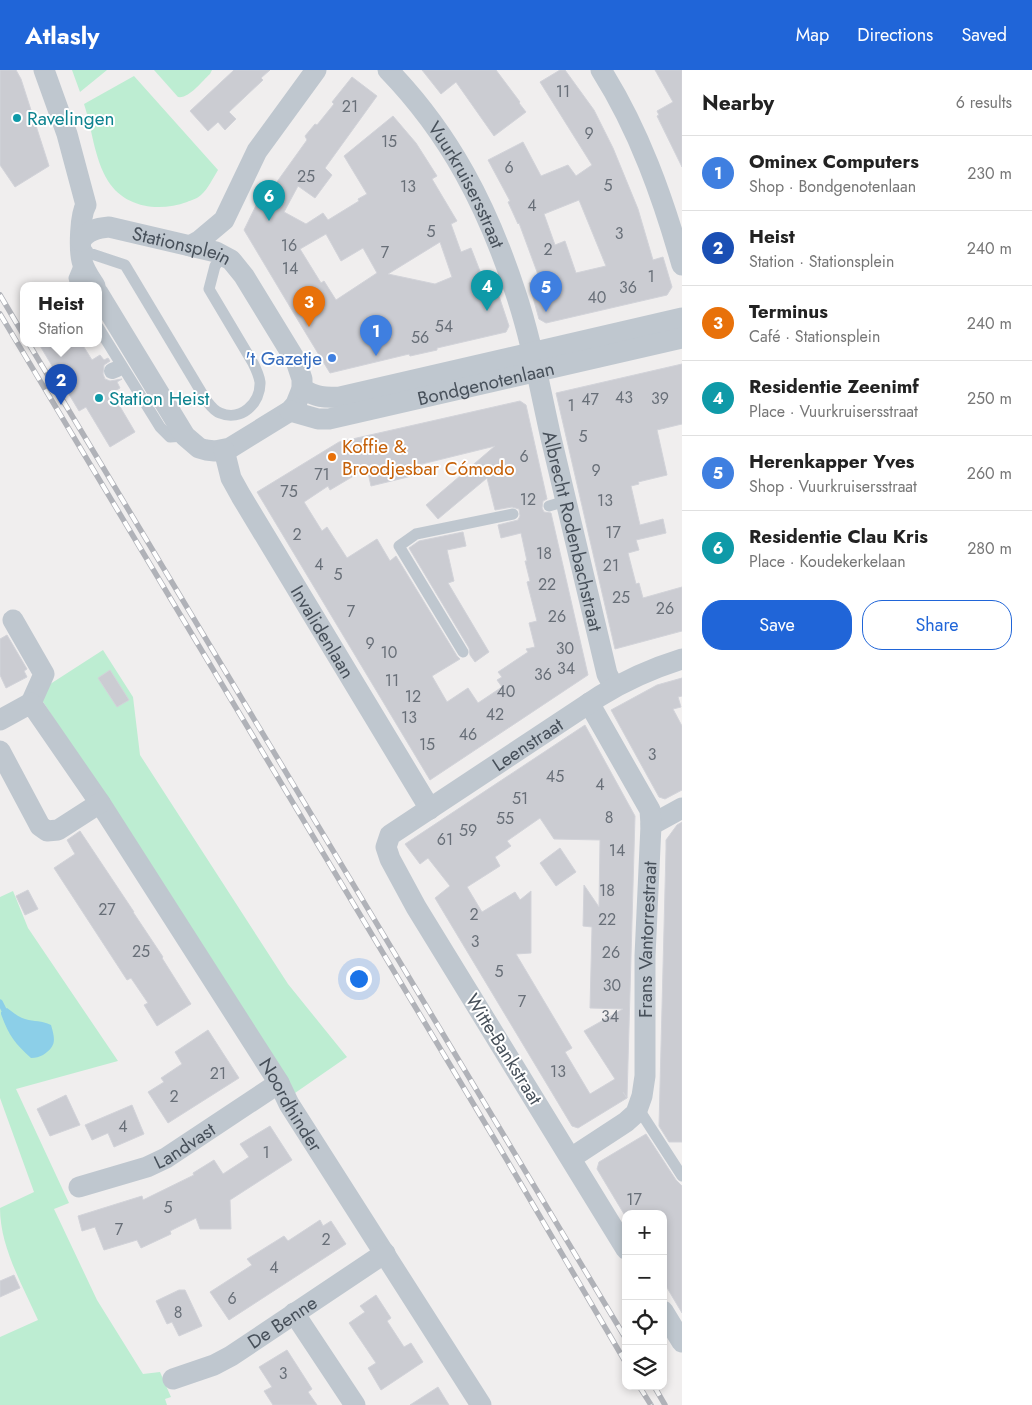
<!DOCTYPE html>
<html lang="en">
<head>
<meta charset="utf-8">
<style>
	:root { --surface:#fff; --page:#f6f6f6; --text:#222; --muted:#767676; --line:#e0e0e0; --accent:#2065d8 }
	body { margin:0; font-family:Jost,sans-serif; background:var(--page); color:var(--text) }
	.controls { position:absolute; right:15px; bottom:15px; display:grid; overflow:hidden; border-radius:10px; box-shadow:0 2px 8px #0003 }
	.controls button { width:45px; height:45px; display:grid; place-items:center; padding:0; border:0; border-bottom:1px solid var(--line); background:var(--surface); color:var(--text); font:25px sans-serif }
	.you { position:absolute; left:358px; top:908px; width:18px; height:18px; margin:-12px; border:4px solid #fff; border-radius:50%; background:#1a73e8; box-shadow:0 0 0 8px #1a73e833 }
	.badge { display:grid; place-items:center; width:32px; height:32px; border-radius:50%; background:var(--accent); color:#fff; font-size:16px; font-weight:700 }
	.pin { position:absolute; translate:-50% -41px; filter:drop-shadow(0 1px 2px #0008) }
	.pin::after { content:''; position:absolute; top:26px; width:18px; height:15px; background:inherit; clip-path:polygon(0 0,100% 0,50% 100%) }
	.popup { position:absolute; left:20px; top:212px; width:82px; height:65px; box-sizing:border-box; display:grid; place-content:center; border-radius:10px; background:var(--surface); filter:drop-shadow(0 1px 4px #0005); font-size:16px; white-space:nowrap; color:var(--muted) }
	.popup b { font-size:19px; color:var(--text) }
	.popup::after { content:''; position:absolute; left:50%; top:100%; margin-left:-10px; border:10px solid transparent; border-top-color:var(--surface) }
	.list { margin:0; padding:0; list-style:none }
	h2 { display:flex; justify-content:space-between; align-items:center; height:65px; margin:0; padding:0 20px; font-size:21px }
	h2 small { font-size:16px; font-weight:400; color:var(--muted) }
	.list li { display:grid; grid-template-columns:32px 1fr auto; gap:15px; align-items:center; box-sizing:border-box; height:75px; padding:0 20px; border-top:1px solid var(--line) }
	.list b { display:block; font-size:19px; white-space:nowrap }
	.list p { margin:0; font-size:16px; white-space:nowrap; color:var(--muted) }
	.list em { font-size:16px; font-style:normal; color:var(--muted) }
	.actions { display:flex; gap:10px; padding:15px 20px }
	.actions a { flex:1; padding:11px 0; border:1px solid var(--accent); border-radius:20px; text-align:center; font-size:18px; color:var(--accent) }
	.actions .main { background:var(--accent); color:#fff }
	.icon { flex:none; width:28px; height:28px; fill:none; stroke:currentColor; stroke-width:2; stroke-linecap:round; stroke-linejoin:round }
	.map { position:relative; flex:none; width:682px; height:1335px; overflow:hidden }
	header { display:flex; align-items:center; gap:30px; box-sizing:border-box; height:70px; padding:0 25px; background:var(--accent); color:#fff }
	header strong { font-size:24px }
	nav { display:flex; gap:28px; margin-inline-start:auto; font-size:18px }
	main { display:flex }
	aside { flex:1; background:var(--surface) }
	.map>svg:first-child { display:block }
</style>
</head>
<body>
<header>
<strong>Atlasly</strong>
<nav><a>Map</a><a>Directions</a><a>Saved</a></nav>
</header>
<main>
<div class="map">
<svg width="682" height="1335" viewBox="0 0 682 1335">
	<rect width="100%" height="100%" fill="#f0eeee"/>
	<path fill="#bdedd2" d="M72,0H107L80,22Z
		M154,0H212L210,4C202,11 189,29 178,27Z
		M134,6L218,100C213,108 208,119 201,125C197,129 191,130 187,132C159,142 125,138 108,111C94,88 92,58 84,34Z
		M103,580L133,627L140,685L288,914L347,987L295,1023L40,627L44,618Z
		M13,821L28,858L118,991L16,1019L69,1133L54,1139L97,1230L143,1304L160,1302L171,1327L165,1329L167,1335H0V1267L38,1250C22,1214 0,1177 0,1138L34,1122L0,1028V827Z"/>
	<path fill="#8ccfe8" d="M7,938C13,942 18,947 25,949C35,952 41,950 51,955C55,969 57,976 43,985C39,987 36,988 31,988C15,974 8,964 1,944V942Z"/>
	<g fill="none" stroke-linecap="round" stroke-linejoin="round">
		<path stroke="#8ccfe8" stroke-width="5.5" d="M0,932L4,940"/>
	</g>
	<path fill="#cbccd2" stroke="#d2d3d9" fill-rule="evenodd" d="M0,0H16L21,9L49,96L15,117L0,95Z
		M234,0H270L261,8L263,10L229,42L236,49L225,60L218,52L208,61L190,41Z
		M422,0H496L520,32L519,33L526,42L494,66L456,12L441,24Z
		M560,0H565L594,40L613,78L638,139L653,190L663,187L672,217L667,225L546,253L539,249L529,213L540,210L519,153L518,154L508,132L510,131L488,90L523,72L541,106L568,95L576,106L592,95L540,12ZM579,130L606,196L576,203L565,171L555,175L544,144Z
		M655,0H682V97L657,46L659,45L657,41L673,32Z
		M352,7L377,26L325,98L332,105L315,128L298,116L284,142L306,154L323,143L328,150L359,131L358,129L367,124L344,86L393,46L416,73L437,106L432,109L457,151L451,154L461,182L471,178L489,224L498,223L509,256L506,262L437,278V280L410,286L409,284L330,303L299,252L244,160L267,113L274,116L307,70L305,66L315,54L317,55L334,34L332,32ZM326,164L341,191L363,178L377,203L336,230L324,211L321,213L300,179ZM440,172L452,207L435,214L388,204Z
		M39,274H82L92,290L100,285L104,290L108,288L110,291L104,295L103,304L105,309L110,311L122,309L117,312L120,318L112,323L135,362L110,377L86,337L79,341Z
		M682,294V354L657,360L667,405L638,412L639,414L631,416L640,455L663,449L666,463L636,470L639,480L628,483L636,514L639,513L643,528L682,517V561L615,579L556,323Z
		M520,331L526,335L547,429L543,431L542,438L544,442L551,443L588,605L430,710L257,422L339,372ZM495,376L426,435L438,449L487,408L495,440L512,437L519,439L520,446L518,450L498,455L501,468L521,463L527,491H525L530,511L527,512L537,551L529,553L535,577L526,579L528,582L498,602L502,607L497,610L502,617L478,633L468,618L447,632L432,606L460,589L457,586L396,486L390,491L377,469L347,488L327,457L322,461L304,432L328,416L330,420L367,398L371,416L420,404L418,395Z
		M463,462L466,476L447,480L454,511L448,513L489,582L475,592L470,585L469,578L409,478L419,471Z
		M7,565L27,599L24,601L27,607L6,618L0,605V569Z
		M110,600L129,630L117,637L98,608Z
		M682,608V626L678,627L681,637L673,639L682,656V720L665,729L659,727L611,640L657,615Z
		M585,655L635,746L627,1028L623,1022L627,1028L578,1058L572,1056L435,828L450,816L428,788L420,794L405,774ZM540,748L554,769L600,770L599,837L584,815L583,856L592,857L590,938L623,939L584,961L615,1009L590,1024L565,982L572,978L516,884L531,883V821L520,830L515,822L482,842L467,817L500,796L495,787L511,776L507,771Z
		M682,752V1072H669L659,1056L666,779V770L677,755Z
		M80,761L134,842H133L163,887L162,888L191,934L157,956L144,935L148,933L131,908L127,910L54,798L75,784L67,770Z
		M560,778L576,802L556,816L540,793Z
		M28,820L38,839L25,845L16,826Z
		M208,960L239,1008L168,1053L148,1022L164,1012L161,1008L182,994L175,982Z
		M66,1025L80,1055L50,1066L37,1039Z
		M132,1035L144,1064L114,1077L108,1063L92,1070L85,1055Z
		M270,1056L292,1090L230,1130L231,1159H200L196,1148L170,1161L171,1164L141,1178L137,1170L104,1180L95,1157L82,1161L78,1146L142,1126L143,1130L194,1105L193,1103L214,1090L223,1104L249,1087L240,1074Z
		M646,1064L676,1110L682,1116V1243L663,1211V1144H624L597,1099L599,1092Z
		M320,1150L323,1156L331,1151L346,1174L229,1250L210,1222L252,1195L247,1189L284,1166L288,1171Z
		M14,1205L20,1218L0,1227V1211Z
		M179,1220H185L202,1256L179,1266L172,1252L167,1254L156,1231Z
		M376,1225L391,1248L387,1251L404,1277L411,1273L423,1292L381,1320L368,1298L376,1293L349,1253L365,1242L360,1236Z
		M287,1280L312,1319L308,1322L317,1335H273L264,1321L272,1317L259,1297Z
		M438,1317L449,1335H410Z"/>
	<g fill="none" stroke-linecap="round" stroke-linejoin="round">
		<path stroke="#bfc7cf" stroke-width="11" d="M82,173L89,183L125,195L206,330C210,335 214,341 220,343C241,352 261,333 260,312C259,305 256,299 253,293L209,219L215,196L223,186
			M76,216L74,208L81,191
			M98,257L160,357L170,367L185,366
			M549,436L566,431
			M463,582L399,476L416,464L513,444
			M638,1038L682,1106"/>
		<path stroke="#bfc7cf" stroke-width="16" d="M112,301L117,299"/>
		<g stroke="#bfc7cf" stroke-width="21">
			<path d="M44,0L67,64L86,135C80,145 79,179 82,191C84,200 90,208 95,216"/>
			<path id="s1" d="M388,0C450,64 487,136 515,221C531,268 540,319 551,368C570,446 588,525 607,604L614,617"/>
			<path d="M601,0C639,60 663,128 682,195"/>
			<path id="s2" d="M81,171C86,160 98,158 109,157L216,182L231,190L244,206L296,291L302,309V319L296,334L290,341L230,378L215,381L206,380L199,378L185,366L98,223"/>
			<path d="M190,176L199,171L224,150L257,81L316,0"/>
			<path d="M302,319C317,327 323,328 340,327L682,248"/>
			<path id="s3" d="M290,341L318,349H329L682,268"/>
			<path id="s4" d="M224,380L231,408L241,426L430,739"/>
			<path d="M13,550L44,604L31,633"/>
			<path id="s5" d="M0,650L31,633L100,733L279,1013L289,1034L481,1335"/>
			<path d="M0,681L40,756L47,761L58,760L100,733"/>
			<path d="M651,755L682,738"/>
			<path id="s6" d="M571,1088L626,1052L636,1043L642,1026L645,1006V886L651,755L650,740L589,633"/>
			<path id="s7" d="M79,1117L147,1097L166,1088L279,1013"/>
			<path id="s8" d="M626,1179L416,837L390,789L386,777L390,765L600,626C626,610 653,598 682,589"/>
			<path d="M663,1241L682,1272"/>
			<path d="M294,1243L355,1335"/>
			<path id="s9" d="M173,1309L214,1295L231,1286L385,1183"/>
		</g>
		<g stroke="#b0b2b8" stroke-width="5.5">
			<path id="rail" d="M0,225L23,264
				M0,244L498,1075L626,1293
				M29,274L626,1269
				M639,1316L651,1335
				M654,1316L665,1335"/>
		</g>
		<use href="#rail" stroke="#fff" stroke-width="4" stroke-dasharray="11" stroke-linecap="butt"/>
	</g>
	<g fill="#0f9aa8" stroke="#fff" stroke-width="2">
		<circle cx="17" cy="48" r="5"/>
		<circle cx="99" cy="328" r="5"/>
	</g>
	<circle fill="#3f7fe0" stroke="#fff" stroke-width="2" cx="332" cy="288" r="5"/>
	<circle fill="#e8710a" stroke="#fff" stroke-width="2" cx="332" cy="387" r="5"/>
	<g text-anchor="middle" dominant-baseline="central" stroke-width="4" stroke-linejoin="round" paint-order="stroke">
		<g font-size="16" fill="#686f78">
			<text x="563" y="21">11</text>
			<text x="350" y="36">21</text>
			<text x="589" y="63">9</text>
			<text x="389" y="71">15</text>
			<text x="509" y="97">6</text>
			<text x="306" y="106">25</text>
			<text x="608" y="115">5</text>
			<text x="408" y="116">13</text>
			<text x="532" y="135">4</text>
			<text x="431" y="161">5</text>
			<text x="619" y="163">3</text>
			<text x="289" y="175">16</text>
			<text x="548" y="179">2</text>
			<text x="385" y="182">7</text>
			<text x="290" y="198">14</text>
			<text x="651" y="206">1</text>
			<text x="628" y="217">36</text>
			<text x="597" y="227">40</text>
			<text x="444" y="256">54</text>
			<text x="420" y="267">56</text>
			<text x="624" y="327">43</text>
			<text x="660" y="328">39</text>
			<text x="590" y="329">47</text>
			<text x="571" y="335">1</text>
			<text x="583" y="366">5</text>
			<text x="524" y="386">6</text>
			<text x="596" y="400">9</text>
			<text x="322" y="404">71</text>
			<text x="289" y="421">75</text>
			<text x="528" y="429">12</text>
			<text x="605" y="430">13</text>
			<text x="613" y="462">17</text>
			<text x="297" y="464">2</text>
			<text x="544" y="483">18</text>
			<text x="319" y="494">4</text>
			<text x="611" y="495">21</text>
			<text x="338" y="504">5</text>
			<text x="547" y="514">22</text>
			<text x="621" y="527">25</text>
			<text x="665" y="538">26</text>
			<text x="351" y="541">7</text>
			<text x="557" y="546">26</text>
			<text x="370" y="573">9</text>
			<text x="565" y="578">30</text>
			<text x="389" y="582">10</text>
			<text x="566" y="598">34</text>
			<text x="543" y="604">36</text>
			<text x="392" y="610">11</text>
			<text x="506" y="621">40</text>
			<text x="413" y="626">12</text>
			<text x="495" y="644">42</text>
			<text x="409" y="647">13</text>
			<text x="468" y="664">46</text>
			<text x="427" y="674">15</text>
			<text x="652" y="684">3</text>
			<text x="555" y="706">45</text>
			<text x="600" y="714">4</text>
			<text x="520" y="728">51</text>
			<text x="609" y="747">8</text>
			<text x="505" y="748">55</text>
			<text x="468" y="760">59</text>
			<text x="445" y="769">61</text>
			<text x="617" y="780">14</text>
			<text x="607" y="820">18</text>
			<text x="107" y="839">27</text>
			<text x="474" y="844">2</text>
			<text x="607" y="849">22</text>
			<text x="475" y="871">3</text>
			<text x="141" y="881">25</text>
			<text x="611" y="882">26</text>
			<text x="499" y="901">5</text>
			<text x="612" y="915">30</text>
			<text x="522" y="931">7</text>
			<text x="610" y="946">34</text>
			<text x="558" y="1001">13</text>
			<text x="218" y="1003">21</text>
			<text x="174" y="1026">2</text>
			<text x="123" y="1056">4</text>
			<text x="266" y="1082">1</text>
			<text x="634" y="1129">17</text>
			<text x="168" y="1137">5</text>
			<text x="119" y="1159">7</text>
			<text x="326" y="1169">2</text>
			<text x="274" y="1197">4</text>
			<text x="232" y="1228">6</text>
			<text x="178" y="1242">8</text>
			<text x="283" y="1303">3</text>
		</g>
		<g font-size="19" fill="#0d838f" stroke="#fff" text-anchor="start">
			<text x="27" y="48">Ravelingen</text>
			<text x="109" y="328">Station Heist</text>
		</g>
		<g font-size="19" fill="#47505a" stroke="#fff">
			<text stroke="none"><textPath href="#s1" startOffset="140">Vuurkruisersstraat</textPath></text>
			<text stroke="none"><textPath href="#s2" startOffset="108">Stationsplein</textPath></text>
			<text stroke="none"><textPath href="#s3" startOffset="201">Bondgenotenlaan</textPath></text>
			<text stroke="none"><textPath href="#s1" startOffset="504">Albrecht Rodenbachstraat</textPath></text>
			<text stroke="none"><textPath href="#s4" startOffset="208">Invalidenlaan</textPath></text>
			<text stroke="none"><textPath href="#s8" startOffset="646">Leenstraat</textPath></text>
			<text stroke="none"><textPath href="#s6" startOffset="254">Frans Vantorrestraat</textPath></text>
			<text transform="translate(504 979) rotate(58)">Witte-Bankstraat</text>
			<text stroke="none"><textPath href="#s5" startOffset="514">Noordhinder</textPath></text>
			<text stroke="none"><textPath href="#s7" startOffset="114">Landvast</textPath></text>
			<text stroke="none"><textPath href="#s9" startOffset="124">De Benne</textPath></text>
		</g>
		<g font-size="19" fill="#366cbe" stroke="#fff" text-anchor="end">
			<text x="322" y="288">'t Gazetje</text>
		</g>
		<g font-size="19" fill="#c56008" stroke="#fff" text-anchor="start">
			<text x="342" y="376">Koffie &amp;<tspan x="342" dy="22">Broodjesbar Cómodo</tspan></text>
		</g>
	</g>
</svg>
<div class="controls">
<button>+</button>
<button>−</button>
<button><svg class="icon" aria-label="locate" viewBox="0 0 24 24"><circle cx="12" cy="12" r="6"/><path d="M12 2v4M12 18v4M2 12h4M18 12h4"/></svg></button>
<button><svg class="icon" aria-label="layers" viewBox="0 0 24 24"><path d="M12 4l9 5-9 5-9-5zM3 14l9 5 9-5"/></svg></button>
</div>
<div class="you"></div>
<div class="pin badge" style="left:376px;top:286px;background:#3f7fe0">1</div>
<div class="pin badge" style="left:61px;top:335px;background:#1a4fb4">2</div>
<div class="popup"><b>Heist</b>Station</div>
<div class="pin badge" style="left:309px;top:257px;background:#e8710a">3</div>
<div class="pin badge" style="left:487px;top:241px;background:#0f9aa8">4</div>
<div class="pin badge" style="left:546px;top:242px;background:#3f7fe0">5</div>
<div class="pin badge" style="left:269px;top:151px;background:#0f9aa8">6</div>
</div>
<aside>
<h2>Nearby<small>6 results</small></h2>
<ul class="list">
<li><span class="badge" style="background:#3f7fe0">1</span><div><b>Ominex Computers</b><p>Shop · Bondgenotenlaan</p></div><em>230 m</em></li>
<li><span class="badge" style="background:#1a4fb4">2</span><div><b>Heist</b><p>Station · Stationsplein</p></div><em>240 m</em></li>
<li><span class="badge" style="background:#e8710a">3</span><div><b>Terminus</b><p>Café · Stationsplein</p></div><em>240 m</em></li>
<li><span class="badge" style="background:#0f9aa8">4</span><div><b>Residentie Zeenimf</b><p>Place · Vuurkruisersstraat</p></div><em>250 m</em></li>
<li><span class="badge" style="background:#3f7fe0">5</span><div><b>Herenkapper Yves</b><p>Shop · Vuurkruisersstraat</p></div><em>260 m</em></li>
<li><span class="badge" style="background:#0f9aa8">6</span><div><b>Residentie Clau Kris</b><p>Place · Koudekerkelaan</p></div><em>280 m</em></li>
</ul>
<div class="actions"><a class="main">Save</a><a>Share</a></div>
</aside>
</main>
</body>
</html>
